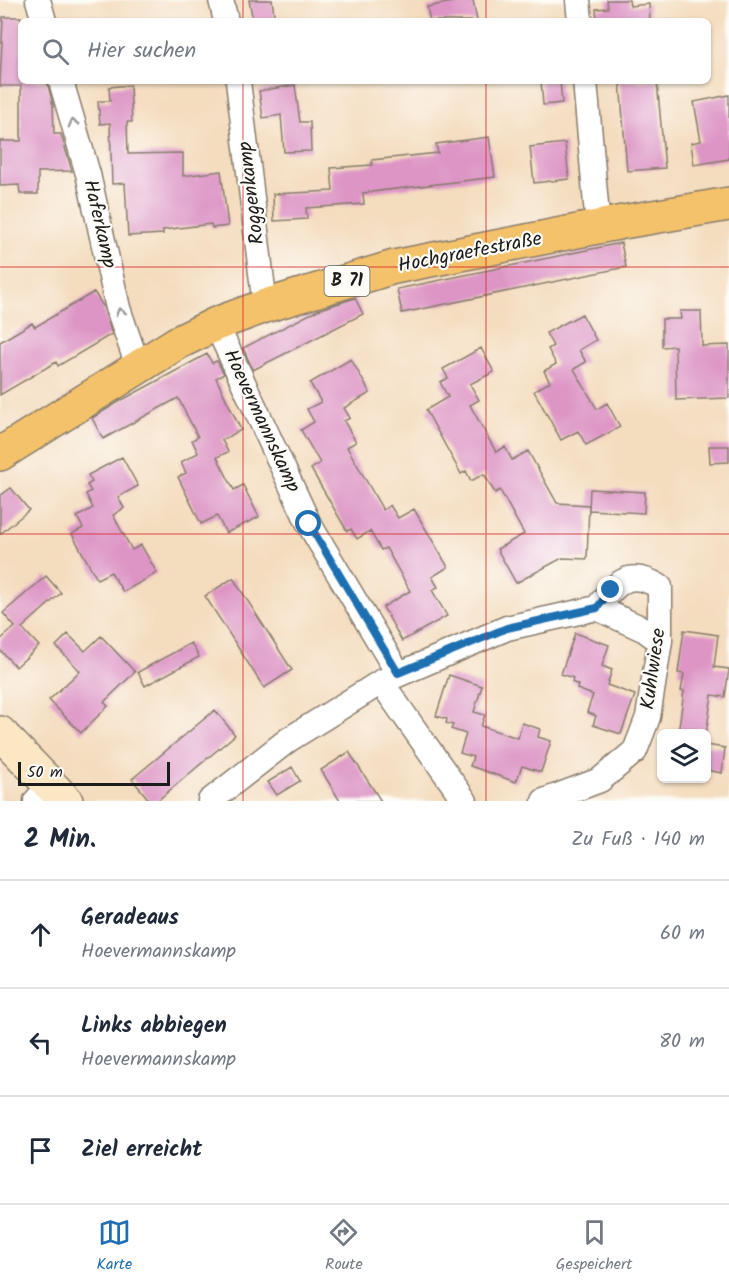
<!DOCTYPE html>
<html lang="de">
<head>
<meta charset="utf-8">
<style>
	:root { --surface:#fff; --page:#f6f6f7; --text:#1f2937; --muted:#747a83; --line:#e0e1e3; --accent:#1f6fb2 }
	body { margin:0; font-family:Kalam,sans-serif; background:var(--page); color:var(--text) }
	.controls { position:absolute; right:18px; bottom:18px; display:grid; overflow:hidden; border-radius:9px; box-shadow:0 2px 4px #0004 }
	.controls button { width:54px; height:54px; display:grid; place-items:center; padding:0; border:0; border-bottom:2px solid var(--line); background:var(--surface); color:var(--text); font:30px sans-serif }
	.scale { position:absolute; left:18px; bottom:15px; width:152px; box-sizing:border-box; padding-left:6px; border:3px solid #1c1c1c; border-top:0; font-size:16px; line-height:21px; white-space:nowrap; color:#1c1c1c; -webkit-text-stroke:4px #fdfcf7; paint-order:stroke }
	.stop { position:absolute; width:18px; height:18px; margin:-14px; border:4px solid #1f6fb2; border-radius:50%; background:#fff }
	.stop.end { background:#1f6fb2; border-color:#fff; box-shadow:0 2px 6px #0008 }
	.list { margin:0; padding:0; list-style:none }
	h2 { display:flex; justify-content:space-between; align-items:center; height:78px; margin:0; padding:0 24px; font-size:26px }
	h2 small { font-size:20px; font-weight:400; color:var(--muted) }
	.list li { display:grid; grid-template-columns:39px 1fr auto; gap:18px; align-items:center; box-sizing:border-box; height:108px; padding:0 24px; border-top:2px solid var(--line) }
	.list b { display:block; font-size:22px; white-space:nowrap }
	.list p { margin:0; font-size:20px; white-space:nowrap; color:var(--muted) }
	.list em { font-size:20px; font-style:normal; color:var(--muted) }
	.icon { flex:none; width:33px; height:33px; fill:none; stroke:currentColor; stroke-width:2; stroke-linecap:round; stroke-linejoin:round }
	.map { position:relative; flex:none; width:729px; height:801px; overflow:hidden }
	.search { position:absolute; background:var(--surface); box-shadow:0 2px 4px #0004; left:18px; right:18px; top:18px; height:66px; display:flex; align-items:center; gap:15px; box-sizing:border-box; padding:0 21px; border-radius:9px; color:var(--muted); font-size:22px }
	.sheet { height:402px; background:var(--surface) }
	nav { display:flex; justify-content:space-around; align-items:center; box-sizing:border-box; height:84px; border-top:2px solid var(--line); background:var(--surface); font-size:16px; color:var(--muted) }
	nav a { display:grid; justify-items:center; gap:3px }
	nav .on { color:var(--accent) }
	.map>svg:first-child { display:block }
</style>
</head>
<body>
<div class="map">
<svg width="729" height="801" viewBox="0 0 729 801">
	<rect width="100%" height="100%" fill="#fdfcf7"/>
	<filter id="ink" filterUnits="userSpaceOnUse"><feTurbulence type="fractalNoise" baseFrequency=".0167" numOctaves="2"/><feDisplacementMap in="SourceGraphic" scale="12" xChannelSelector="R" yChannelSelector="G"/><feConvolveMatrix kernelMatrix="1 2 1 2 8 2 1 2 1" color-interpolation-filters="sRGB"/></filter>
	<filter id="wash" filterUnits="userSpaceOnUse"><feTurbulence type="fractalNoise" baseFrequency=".008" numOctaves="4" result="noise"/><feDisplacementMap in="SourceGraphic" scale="24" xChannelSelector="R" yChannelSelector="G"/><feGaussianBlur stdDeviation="1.35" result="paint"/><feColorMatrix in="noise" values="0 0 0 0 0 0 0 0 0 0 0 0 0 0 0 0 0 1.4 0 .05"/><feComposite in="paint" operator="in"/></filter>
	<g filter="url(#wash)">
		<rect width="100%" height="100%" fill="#f4dcbe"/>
		<g id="blocks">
			<path fill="#dd95c6" d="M249,0H272L275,21H253Z
				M462,0H473L477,21H430L427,7Z
				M607,0H629L630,6L649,4L650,21H597L596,9L608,8Z
				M3,17H21V81H47L53,105L54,134H61L72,171L38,172V194H20L19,185L0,186V141H21V86H0Z
				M541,81H560L562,103L543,105Z
				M620,81H657L665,168L627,171Z
				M130,85L132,122H127L128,154L183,153V176L221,171L228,226L212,228L211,224L163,230V234L128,236L125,183L112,184L110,123L100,124L98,101H110L109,87Z
				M295,85L300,122H310L311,151L284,152L281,115L263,118L259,91Z
				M729,95V159L694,165L691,143L701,141L694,102Z
				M489,137L495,177L363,193L364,204L306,208L307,219L274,221L273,194L333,191L331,168L372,165V160L438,153L436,144Z
				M565,143L569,179L534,183L530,147Z
				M621,243L626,267L402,313L397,289Z
				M94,292L103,306L112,334L58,366L56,362L0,395V342L32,323L35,327Z
				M355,298L363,314L253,370L243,348L318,310Z
				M680,311H701L702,346L729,345V398L676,400L675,346L662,347V319H681Z
				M582,314L596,340L579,350L586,362L574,369L597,409L607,403L620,427L586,445L578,431L561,440L534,391L550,382L544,371L556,364L548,349L553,346L546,333Z
				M481,348L494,372L470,384L479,400L470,405L496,452L505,447L512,460L528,451L557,503L589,505L587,559L562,558L516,583L497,549L524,534L500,490L495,493L484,474L471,481L466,471L461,474L426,410L448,397L440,382L448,378L443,369Z
				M207,354L212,363L217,361L224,374L216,378L241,430L222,440L228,452L217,457L234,490L243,485L259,517L226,533L217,516L201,524L178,477L186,473L181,462L198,453L192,440L198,437L178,398L103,439L92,418L122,400Z
				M351,359L370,393L344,408L350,418L344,421L356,442L347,447L383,510L390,505L398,518L414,509L448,567L432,577L438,587L432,590L447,616L402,641L383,607L410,591L386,548L381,550L370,531L357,539L351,529L347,531L311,469L320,463L301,430L314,422L307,409L321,402L310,383Z
				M709,446H729V462L710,463Z
				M122,457L138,486L118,497L124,508L113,515L132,550L141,545L157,573L123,592L111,572L97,579L72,534L83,528L77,517L93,508L86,494L91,491L87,485L92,482L88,475Z
				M11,488L29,510L0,534V496Z
				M590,489L645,492L644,513L589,510Z
				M46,576L61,593L22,628L39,646L16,667L0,650V640L15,627L3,613Z
				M233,578L292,670L264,688L205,596Z
				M684,630L718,635L714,667L729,669L725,697L712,695L706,734H678L684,691H681L684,674L678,673Z
				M575,633L609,645L602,666L612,670L607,685L635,695L621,734L593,725L596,716L587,712L593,695L577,689L578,685L572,682L573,678L561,674Z
				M68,634L85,651L101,636L135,672L104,702L108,706L81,733L49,700L80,671L56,646Z
				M191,643L199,657L145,686L138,672Z
				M449,675L482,686L474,712L485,715L481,726L518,738L522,723L540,729L538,737L551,741L541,772L522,766L516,782L470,766L473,757L460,753L466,734L451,729L453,725L446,723L447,719L436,716Z
				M215,710L235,735L157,801H150L132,779Z
				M706,745L725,748L722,773L706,770Z
				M349,752L381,801H340L321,770Z
				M292,767L300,781L277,795L268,782Z"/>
		</g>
	</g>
	<g filter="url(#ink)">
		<use href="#blocks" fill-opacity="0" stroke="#887c6d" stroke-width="1.5"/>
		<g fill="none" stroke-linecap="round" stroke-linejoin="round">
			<g stroke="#887c6d" stroke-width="27">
				<path id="street" d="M38,0L44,21
					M221,0L226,21
					M578,0L580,21
					M61,81L88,174L118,308L138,367
					M238,81L265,306
					M585,81L598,227
					M216,324L309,524L398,673
					M381,682L465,801
					M36,801L50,785
					M210,801L288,740L381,682L507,628L597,608L645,630L660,641
					M544,801L600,780L635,751L648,717L660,641V587C629,568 617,582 597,608"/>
			</g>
			<g stroke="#887c6d" stroke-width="36">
				<path id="secondary" d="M0,733L66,801"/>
			</g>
			<g stroke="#887c6d" stroke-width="36">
				<path id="primary" d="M0,454L177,343L216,324L265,306L394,267L623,222L729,204"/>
			</g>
			<use href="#street" stroke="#fff" stroke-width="24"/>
			<use href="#secondary" stroke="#fbe7c3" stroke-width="33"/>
			<use href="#primary" stroke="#f4c26a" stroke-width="33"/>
		</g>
		<defs><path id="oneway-chevron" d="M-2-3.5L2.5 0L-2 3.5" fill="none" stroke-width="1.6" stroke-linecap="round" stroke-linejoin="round" transform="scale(1.5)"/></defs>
		<g stroke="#999">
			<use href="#oneway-chevron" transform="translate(73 123) rotate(-106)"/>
			<use href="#oneway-chevron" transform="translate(120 312) rotate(-107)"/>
		</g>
	</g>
	<g fill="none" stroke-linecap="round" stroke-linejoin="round" filter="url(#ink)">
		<path stroke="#1f6fb2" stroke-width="8" d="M309,524L398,673L507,628L597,608L611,590"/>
	</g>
	<path fill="none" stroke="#d62828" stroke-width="1.5" stroke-opacity="0.55" d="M243,0V21M486,0V21M243,81V801M486,81V801M0,267H729M0,534H729"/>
	<g text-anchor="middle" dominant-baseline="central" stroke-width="4.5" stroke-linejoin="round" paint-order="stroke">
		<rect fill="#fdfcf7" stroke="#605f5e" stroke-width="1.5" x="324.5" y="266" width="45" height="30" rx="4.5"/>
		<g font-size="18" font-weight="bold" fill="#1c1c1c">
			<text x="347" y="281">B 71</text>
		</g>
		<g font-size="20" fill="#1c1c1c" stroke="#fdfcf7">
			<text transform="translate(252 193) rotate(-97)">Roggenkamp</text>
			<text transform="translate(99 224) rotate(77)">Haferkamp</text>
			<text transform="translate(470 253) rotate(-11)">Hochgraefestraße</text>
			<text transform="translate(261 421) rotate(65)">Hoevermannskamp</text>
			<text transform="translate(654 669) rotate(-82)">Kuhlwiese</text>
		</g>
	</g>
</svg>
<div class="controls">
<button><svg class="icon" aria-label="layers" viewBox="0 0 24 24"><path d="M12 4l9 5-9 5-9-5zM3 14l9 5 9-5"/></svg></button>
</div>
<div class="scale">50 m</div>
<div class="stop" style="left:309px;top:524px"></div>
<div class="stop end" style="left:611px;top:590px"></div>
<div class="search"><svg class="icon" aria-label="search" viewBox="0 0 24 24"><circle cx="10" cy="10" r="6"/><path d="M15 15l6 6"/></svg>Hier suchen</div>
</div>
<section class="sheet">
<h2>2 Min.<small>Zu Fuß · 140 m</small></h2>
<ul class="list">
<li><svg class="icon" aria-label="ahead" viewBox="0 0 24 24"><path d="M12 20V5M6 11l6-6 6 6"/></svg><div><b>Geradeaus</b><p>Hoevermannskamp</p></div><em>60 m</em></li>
<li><svg class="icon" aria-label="left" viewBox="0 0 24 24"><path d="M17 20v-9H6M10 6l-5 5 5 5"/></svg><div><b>Links abbiegen</b><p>Hoevermannskamp</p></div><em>80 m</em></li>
<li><svg class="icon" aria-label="arrive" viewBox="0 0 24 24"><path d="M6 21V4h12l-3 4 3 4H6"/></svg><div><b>Ziel erreicht</b></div></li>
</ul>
</section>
<nav>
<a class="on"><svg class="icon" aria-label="map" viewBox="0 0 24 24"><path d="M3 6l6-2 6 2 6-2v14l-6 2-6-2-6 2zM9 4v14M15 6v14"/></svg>Karte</a>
<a><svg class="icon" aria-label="directions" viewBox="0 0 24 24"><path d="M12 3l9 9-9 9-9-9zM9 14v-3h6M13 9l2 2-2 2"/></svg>Route</a>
<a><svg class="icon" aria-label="saved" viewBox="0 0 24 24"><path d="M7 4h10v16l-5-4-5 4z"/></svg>Gespeichert</a>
</nav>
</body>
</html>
